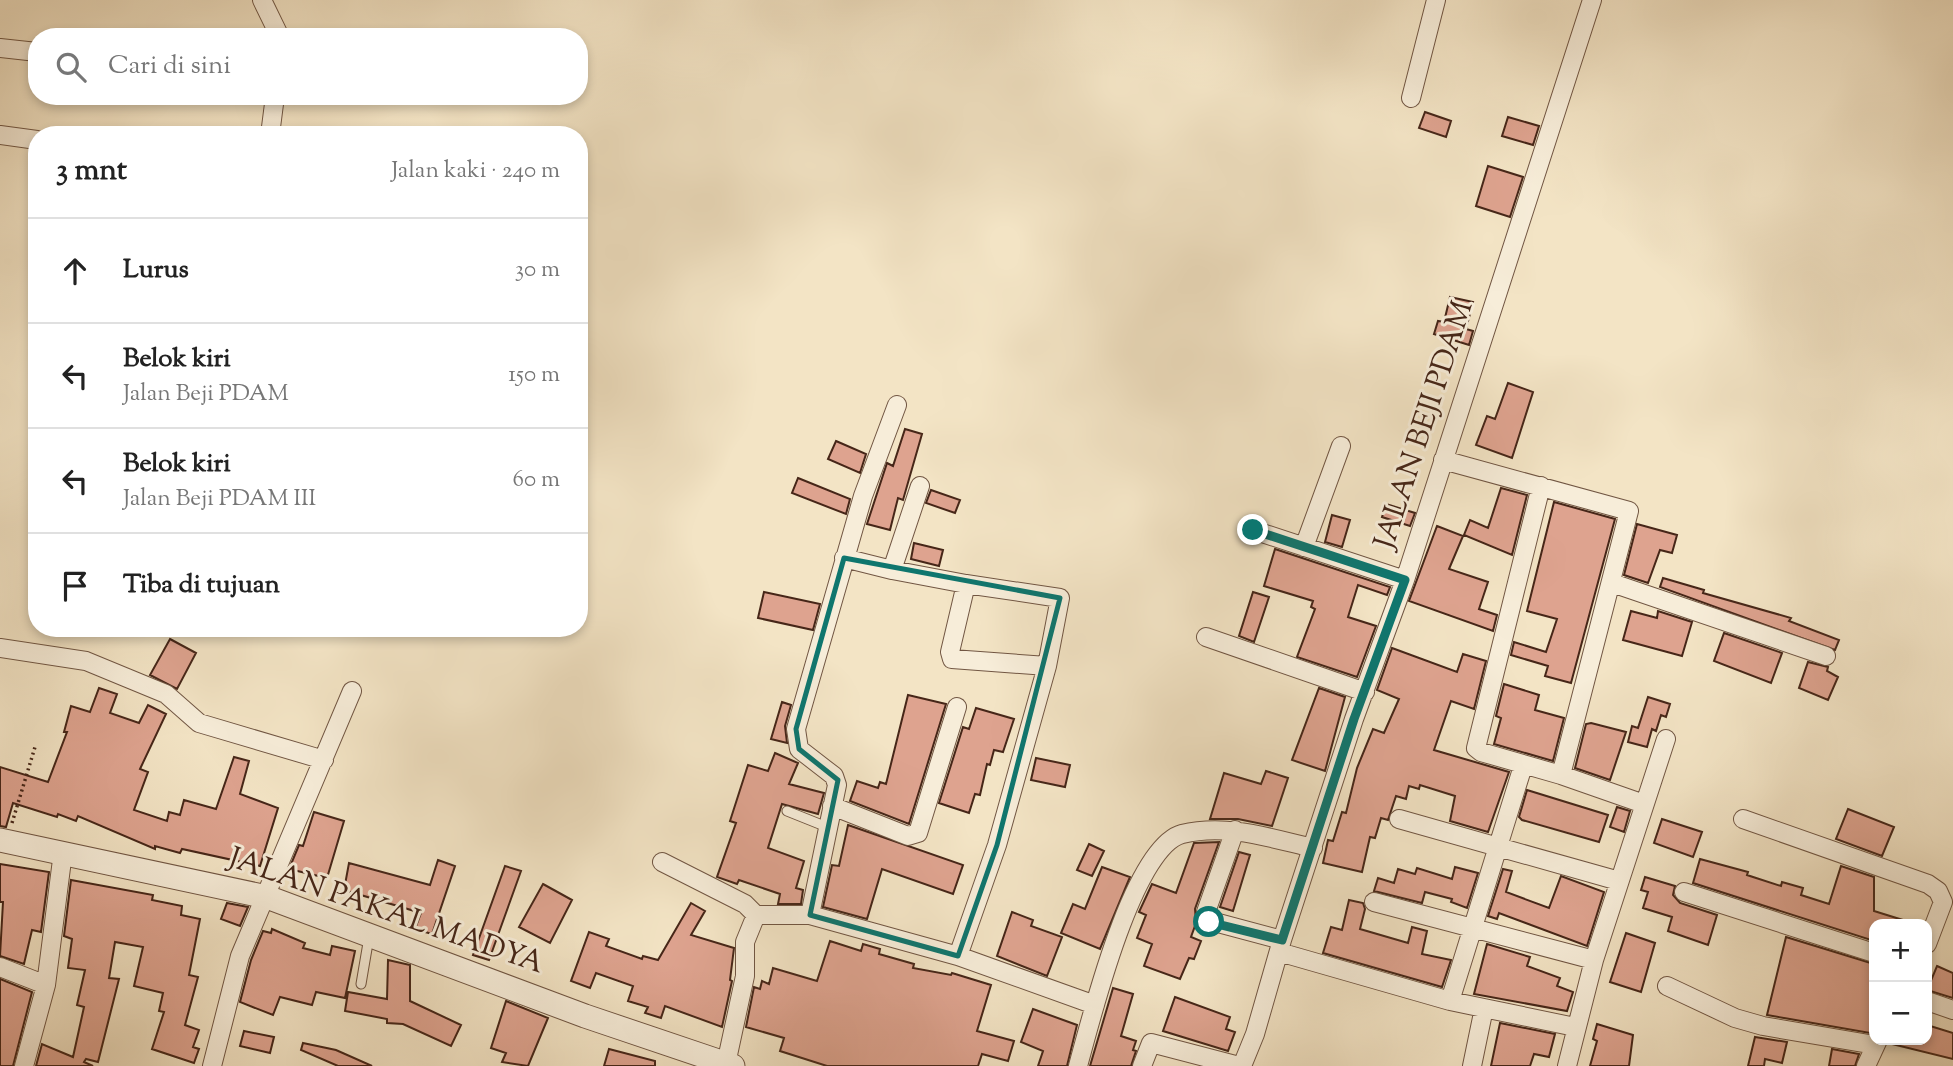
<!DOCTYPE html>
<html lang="id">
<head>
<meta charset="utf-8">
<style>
	:root { --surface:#fff; --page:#f2f2f2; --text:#222; --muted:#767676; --line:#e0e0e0 }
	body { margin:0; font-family:"Sorts Mill Goudy",serif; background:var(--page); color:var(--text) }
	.controls { position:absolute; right:21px; bottom:21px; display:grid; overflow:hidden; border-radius:14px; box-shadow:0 4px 10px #0003 }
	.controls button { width:63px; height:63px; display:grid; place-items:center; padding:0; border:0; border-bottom:2px solid var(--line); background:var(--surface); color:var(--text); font:35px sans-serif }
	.stop { position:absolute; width:21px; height:21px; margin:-16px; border:5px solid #0f766e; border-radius:50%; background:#fff }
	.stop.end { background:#0f766e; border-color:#fff; box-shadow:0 2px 7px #0008 }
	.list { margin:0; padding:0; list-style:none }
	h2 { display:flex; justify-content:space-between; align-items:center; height:91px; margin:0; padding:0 28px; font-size:30px }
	h2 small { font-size:23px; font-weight:400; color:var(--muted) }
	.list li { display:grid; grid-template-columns:46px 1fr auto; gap:21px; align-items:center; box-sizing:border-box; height:105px; padding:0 28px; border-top:2px solid var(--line) }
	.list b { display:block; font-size:26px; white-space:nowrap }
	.list p { margin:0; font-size:23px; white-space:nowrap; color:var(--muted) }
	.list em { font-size:23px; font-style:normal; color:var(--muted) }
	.icon { flex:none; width:38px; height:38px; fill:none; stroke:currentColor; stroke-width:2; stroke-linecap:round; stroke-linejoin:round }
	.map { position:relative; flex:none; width:1953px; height:1066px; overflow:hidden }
	.search { position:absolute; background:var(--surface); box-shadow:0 4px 10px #0003; left:28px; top:28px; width:560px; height:77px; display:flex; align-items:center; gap:18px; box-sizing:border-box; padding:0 24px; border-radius:28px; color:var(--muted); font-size:26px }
	.panel { position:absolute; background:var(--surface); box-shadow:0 4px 10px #0003; left:28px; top:126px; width:560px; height:511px; border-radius:28px }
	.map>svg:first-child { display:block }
</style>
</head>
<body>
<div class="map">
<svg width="1953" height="1066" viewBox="0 0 1953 1066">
	<rect width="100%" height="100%" fill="#f3e4c5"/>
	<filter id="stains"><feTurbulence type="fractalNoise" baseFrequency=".00286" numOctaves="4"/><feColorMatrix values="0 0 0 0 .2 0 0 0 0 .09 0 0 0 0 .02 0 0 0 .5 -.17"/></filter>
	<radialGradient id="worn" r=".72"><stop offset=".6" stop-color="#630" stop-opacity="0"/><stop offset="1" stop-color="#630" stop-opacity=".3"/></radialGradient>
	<path fill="#dea38f" stroke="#462618" stroke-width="2" d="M1425,112L1451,121L1446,137L1419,128Z
		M1508,117L1539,126L1533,145L1502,136Z
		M1488,166L1523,177L1510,217L1476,206Z
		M1450,297L1473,302L1466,329L1473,331L1469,345L1434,334L1438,321L1444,322Z
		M1508,383L1533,392L1512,458L1476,445L1487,416L1495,419Z
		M905,429L922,434L903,500L898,498L890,530L867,524L887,463L893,466Z
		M836,441L866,454L860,473L828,459Z
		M798,478L850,499L846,514L792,493Z
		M1501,488L1527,495L1512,555L1464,535L1470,520L1488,528Z
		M931,490L960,500L955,513L926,503Z
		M1554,502L1615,519L1571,683L1545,676L1548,666L1511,655L1514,642L1546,652L1557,619L1527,611Z
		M1386,504L1415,513L1410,526L1382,517Z
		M1332,515L1350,520L1342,547L1325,542Z
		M1637,524L1677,535L1672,553L1660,550L1648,583L1624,575Z
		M1437,526L1463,536L1449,569L1488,582L1479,609L1497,615L1493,631L1409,601Z
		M914,543L943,550L939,566L911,559Z
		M1275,549L1390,587L1387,595L1358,585L1348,617L1376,626L1357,677L1297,657L1315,609L1311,607L1313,601L1264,586Z
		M1663,578L1704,590L1703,593L1791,618L1789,621L1839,640L1835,650L1660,587Z
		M764,592L820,604L813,630L758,618Z
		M1253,592L1269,597L1254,642L1239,636Z
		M1631,611L1657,618L1658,611L1692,622L1682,656L1623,640Z
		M1724,633L1782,653L1771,683L1714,661Z
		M170,639L196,653L177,689L150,675Z
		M1392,648L1457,672L1463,654L1486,661L1474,709L1451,701L1434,750L1509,772L1488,832L1450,821L1455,796L1420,785L1419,789L1409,786L1406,799L1396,796L1388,820L1381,818L1375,838L1370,837L1362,872L1323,863L1328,840L1333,841L1342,812L1346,813L1357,768L1373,729L1384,733L1399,699L1377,690Z
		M1808,662L1828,667L1827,671L1838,677L1828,700L1799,688Z
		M1504,684L1539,695L1535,710L1564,718L1553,761L1494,744L1501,718L1496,716Z
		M99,688L117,694L110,713L139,723L148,705L166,714L140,769L148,772L134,810L167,821L169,812L180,815L184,800L216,809L234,757L249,761L240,794L278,808L260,866L182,849L180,853L155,846V849L78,816L76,821L58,814L57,817L13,803L6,827L0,826V767L48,782L67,732H64L71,706L90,712Z
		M1319,688L1345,697L1325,771L1292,760Z
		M908,695L946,704L909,824L850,801L857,781L878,788L880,782L886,784Z
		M1648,697L1670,704L1666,717L1661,715L1656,731L1652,729L1647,747L1628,742L1632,726L1638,728Z
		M782,702L791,705L785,726L787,743L771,739Z
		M976,708L1014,719L1003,752L994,750L990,765L987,764L980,795L975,794L969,813L939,803L963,727L969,729Z
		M1591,723L1626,732L1610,780L1575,768L1586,724Z
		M775,753L798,763L789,784L824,793L818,814L782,804L768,848L804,861L796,888L803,890L801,904H778L780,894L739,880L737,884L717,877L736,823L730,821L748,765L768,771Z
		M1036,758L1070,765L1065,787L1031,780Z
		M1266,771L1288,778L1272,826L1238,819H1210L1224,773L1261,784Z
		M1527,790L1608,815L1599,842L1522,820L1519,817Z
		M1617,807L1630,811L1624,832L1610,827Z
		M1848,809L1894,827L1882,856L1836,839Z
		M314,812L344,821L327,878L289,869L299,845L303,846Z
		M1662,819L1702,832L1693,857L1654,843Z
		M848,825L963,865L953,894L882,869L867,919L823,907L832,865L839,866Z
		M1219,842L1195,909L1196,923L1191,937L1201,941L1194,959L1189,958L1180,979L1144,966L1152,944L1137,938L1146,915L1139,912L1152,884L1176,893L1194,843Z
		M1089,844L1104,851L1092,876L1077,870Z
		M1239,852L1250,855L1233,911L1220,907Z
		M1700,859L1748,872L1747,875L1781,886L1782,882L1803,888L1801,895L1829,904L1841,866L1874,877V911L1906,921L1905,924H1874V941L1693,883Z
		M438,860L455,866L432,934L415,929L421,913L344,890L349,863L430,885Z
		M0,864L49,872L41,932L32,930L24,964L0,956L3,902H0Z
		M505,866L521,871L489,960L473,955Z
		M1102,867L1130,877L1100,949L1061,933L1073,904L1085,909Z
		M1455,867L1478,873L1467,908L1451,902L1452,899L1425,892L1422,903L1374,891L1378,878L1394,883L1398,869L1415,874L1417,868L1452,879Z
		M1503,869L1512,871L1506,892L1549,908L1561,876L1604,892L1587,946L1499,913L1497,919L1488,916Z
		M1645,877L1675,886L1673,895L1680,903L1717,915L1708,945L1668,931L1672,917L1643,908L1648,892L1641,890Z
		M71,880L153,895L152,900L182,906L181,915L200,919L189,975L198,977L185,1025L199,1030L193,1047L199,1049L194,1063L152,1049L164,1012L159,1011L163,993L134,986L143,947L115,942L109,978L119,979L98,1062L86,1059L84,1062L93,1066H36L42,1044L73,1057L84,1007L77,1005L85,970L68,968L72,939L64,936Z
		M543,884L572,900L550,943L519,927Z
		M1349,900L1363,903L1365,909L1360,929L1408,943L1412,927L1427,931L1422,954L1451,960L1442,987L1323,953L1331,927L1342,930Z
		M227,903L248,907L240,926L221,919Z
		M691,903L705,911L691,935L734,948L730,980L732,981L722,1027L665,1006L661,1018L645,1013L648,1007L628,1001L633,986L596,973L590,988L571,981L589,932L609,939L606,946L642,959L643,956L658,960Z
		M1012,912L1033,920L1031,926L1062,937L1047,976L997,956Z
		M272,929L305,943L303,948L330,955L332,946L355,951L345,998L316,992L312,1005L280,997L273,1015L240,1002L251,960L263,931L271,933Z
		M1626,933L1655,943L1641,992L1610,982Z
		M1786,937L1874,964V1030L1870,1033L1767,1015Z
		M830,941L861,951L863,944L880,949L879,954L914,964L913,968L951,975L952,973L991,985L977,1031L1014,1041L1008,1061L982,1054L978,1066H827L780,1051L784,1038L746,1027L754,987L760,989L762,981L769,984L773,968L817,981Z
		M1487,944L1530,957L1527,966L1560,978L1557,986L1573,992L1567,1011L1474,994Z
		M388,960L410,965V1001L461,1025L451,1046L403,1024L387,1023V1019L345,1011L348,992L387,999Z
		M1937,966L1953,973V998L1927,990Z
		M0,979L32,992L13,1066H0Z
		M1113,988L1133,994L1121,1036L1136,1041L1133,1050L1136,1051L1131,1066H1090Z
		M1175,997L1230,1017L1226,1029L1235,1032L1228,1051L1163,1031Z
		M506,1001L548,1018L528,1066L502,1062L506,1053L491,1048Z
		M1033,1009L1077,1025L1067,1066H1038L1043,1051L1021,1042Z
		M1500,1023L1555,1034L1549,1057L1534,1054L1530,1066H1491Z
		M1597,1024L1633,1035L1629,1066H1590L1597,1041L1593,1039Z
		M1927,1025L1953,1033V1059L1892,1044L1893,1040H1927Z
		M244,1031L274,1037L270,1053L240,1046Z
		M1755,1037L1787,1042L1782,1063L1765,1059L1764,1066H1748Z
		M303,1043L336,1050L372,1066H338L301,1050Z
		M609,1049L655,1061V1066H604Z
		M1832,1049L1859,1054L1855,1066H1829Z"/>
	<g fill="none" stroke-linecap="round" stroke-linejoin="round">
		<g stroke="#715643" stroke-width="11">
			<path id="service" d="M787,811L827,827
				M361,984L369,937"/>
		</g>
		<g stroke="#715643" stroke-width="20">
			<path id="minor" d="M262,0L280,37
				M0,48L37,52
				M1411,98L1436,0
				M0,135L37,140
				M270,135L275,96
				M1443,460L1629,511L1561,775
				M1541,486L1476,748L1481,752L1561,775L1644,804
				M1253,530L1405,580
				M1304,547L1341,446
				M844,558L892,570L920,486
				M892,570L966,584L950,652L952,659L1047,666L997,845L958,956
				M1612,583L1826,656
				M966,584L1060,598L1047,666
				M1206,637L1365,692
				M0,648L86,661L166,694L199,723L324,760
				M832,806L908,836L918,833L957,707
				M1399,819L1619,881
				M1743,819L1928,884L1938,891L1943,902L1927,944
				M1235,830L1206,912L1207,920L1282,940
				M662,862L745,904L756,915
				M1684,892L1874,953
				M1374,902L1594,960
				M810,915L837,785L834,776L799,749L796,729L863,496L897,405
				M1279,952L1450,1001L1575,1027
				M0,967L46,985
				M1667,986L1735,1018L1763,1026L1875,1045
				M1450,1001L1523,766
				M1927,1001L1953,1010
				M726,1064L745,976V942L756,915H810L958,956L1095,1005
				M24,1066L46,985L63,852
				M212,1066L240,956L352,691
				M1078,1066C1091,1019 1133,847 1182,834C1226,823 1270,838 1313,848
				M1142,1066L1151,1043L1239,1066
				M1242,1066L1255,1034L1282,940L1354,719L1405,580L1592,0
				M1472,1066L1484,1008
				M1567,1066L1594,960L1666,739
				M1866,1066L1878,1040"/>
		</g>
		<g stroke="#715643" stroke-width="25">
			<path id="tertiary" d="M0,840L267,897L585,1016L733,1066"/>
		</g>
		<path stroke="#462618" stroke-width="3.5" stroke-dasharray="2 3.5" stroke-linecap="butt" d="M12,823L35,747"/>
		<use href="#service" stroke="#f7edd9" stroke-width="9"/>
		<use href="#minor" stroke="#f7edd9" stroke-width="18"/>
		<use href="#tertiary" stroke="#f7edd9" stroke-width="23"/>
	</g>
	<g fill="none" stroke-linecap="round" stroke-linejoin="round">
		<path stroke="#0f766e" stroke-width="9" d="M1209,922L1282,940L1354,719L1405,580L1253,530"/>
	</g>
	<path fill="none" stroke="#0f766e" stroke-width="5" stroke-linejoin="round" d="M844,558L1060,598L997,845L958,956L810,915L838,780L799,749L796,729Z"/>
	<g text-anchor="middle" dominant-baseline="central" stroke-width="6" stroke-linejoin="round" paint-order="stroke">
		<g font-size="30" fill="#462618" stroke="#f7edd9">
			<text transform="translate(1425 425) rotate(-72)">JALAN BEJI PDAM</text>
			<text transform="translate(386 912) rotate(19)">JALAN PAKAL MADYA</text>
		</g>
	</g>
	<rect width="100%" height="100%" filter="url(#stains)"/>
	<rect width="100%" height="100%" fill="url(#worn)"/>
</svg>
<div class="controls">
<button>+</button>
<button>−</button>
</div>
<div class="stop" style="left:1209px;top:922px"></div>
<div class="stop end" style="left:1253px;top:530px"></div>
<div class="search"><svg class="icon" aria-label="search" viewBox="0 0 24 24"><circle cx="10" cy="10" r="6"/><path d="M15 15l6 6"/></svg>Cari di sini</div>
<section class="panel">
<h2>3 mnt<small>Jalan kaki · 240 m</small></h2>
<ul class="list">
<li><svg class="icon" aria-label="ahead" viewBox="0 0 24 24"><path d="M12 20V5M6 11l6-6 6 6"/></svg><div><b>Lurus</b></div><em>30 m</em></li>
<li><svg class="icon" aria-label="left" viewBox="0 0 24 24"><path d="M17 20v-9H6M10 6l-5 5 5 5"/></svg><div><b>Belok kiri</b><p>Jalan Beji PDAM</p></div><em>150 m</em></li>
<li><svg class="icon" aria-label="left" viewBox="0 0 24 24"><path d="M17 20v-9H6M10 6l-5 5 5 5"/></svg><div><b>Belok kiri</b><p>Jalan Beji PDAM III</p></div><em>60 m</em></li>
<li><svg class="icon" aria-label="arrive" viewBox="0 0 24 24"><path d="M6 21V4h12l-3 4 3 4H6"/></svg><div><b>Tiba di tujuan</b></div></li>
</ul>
</section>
</div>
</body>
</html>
